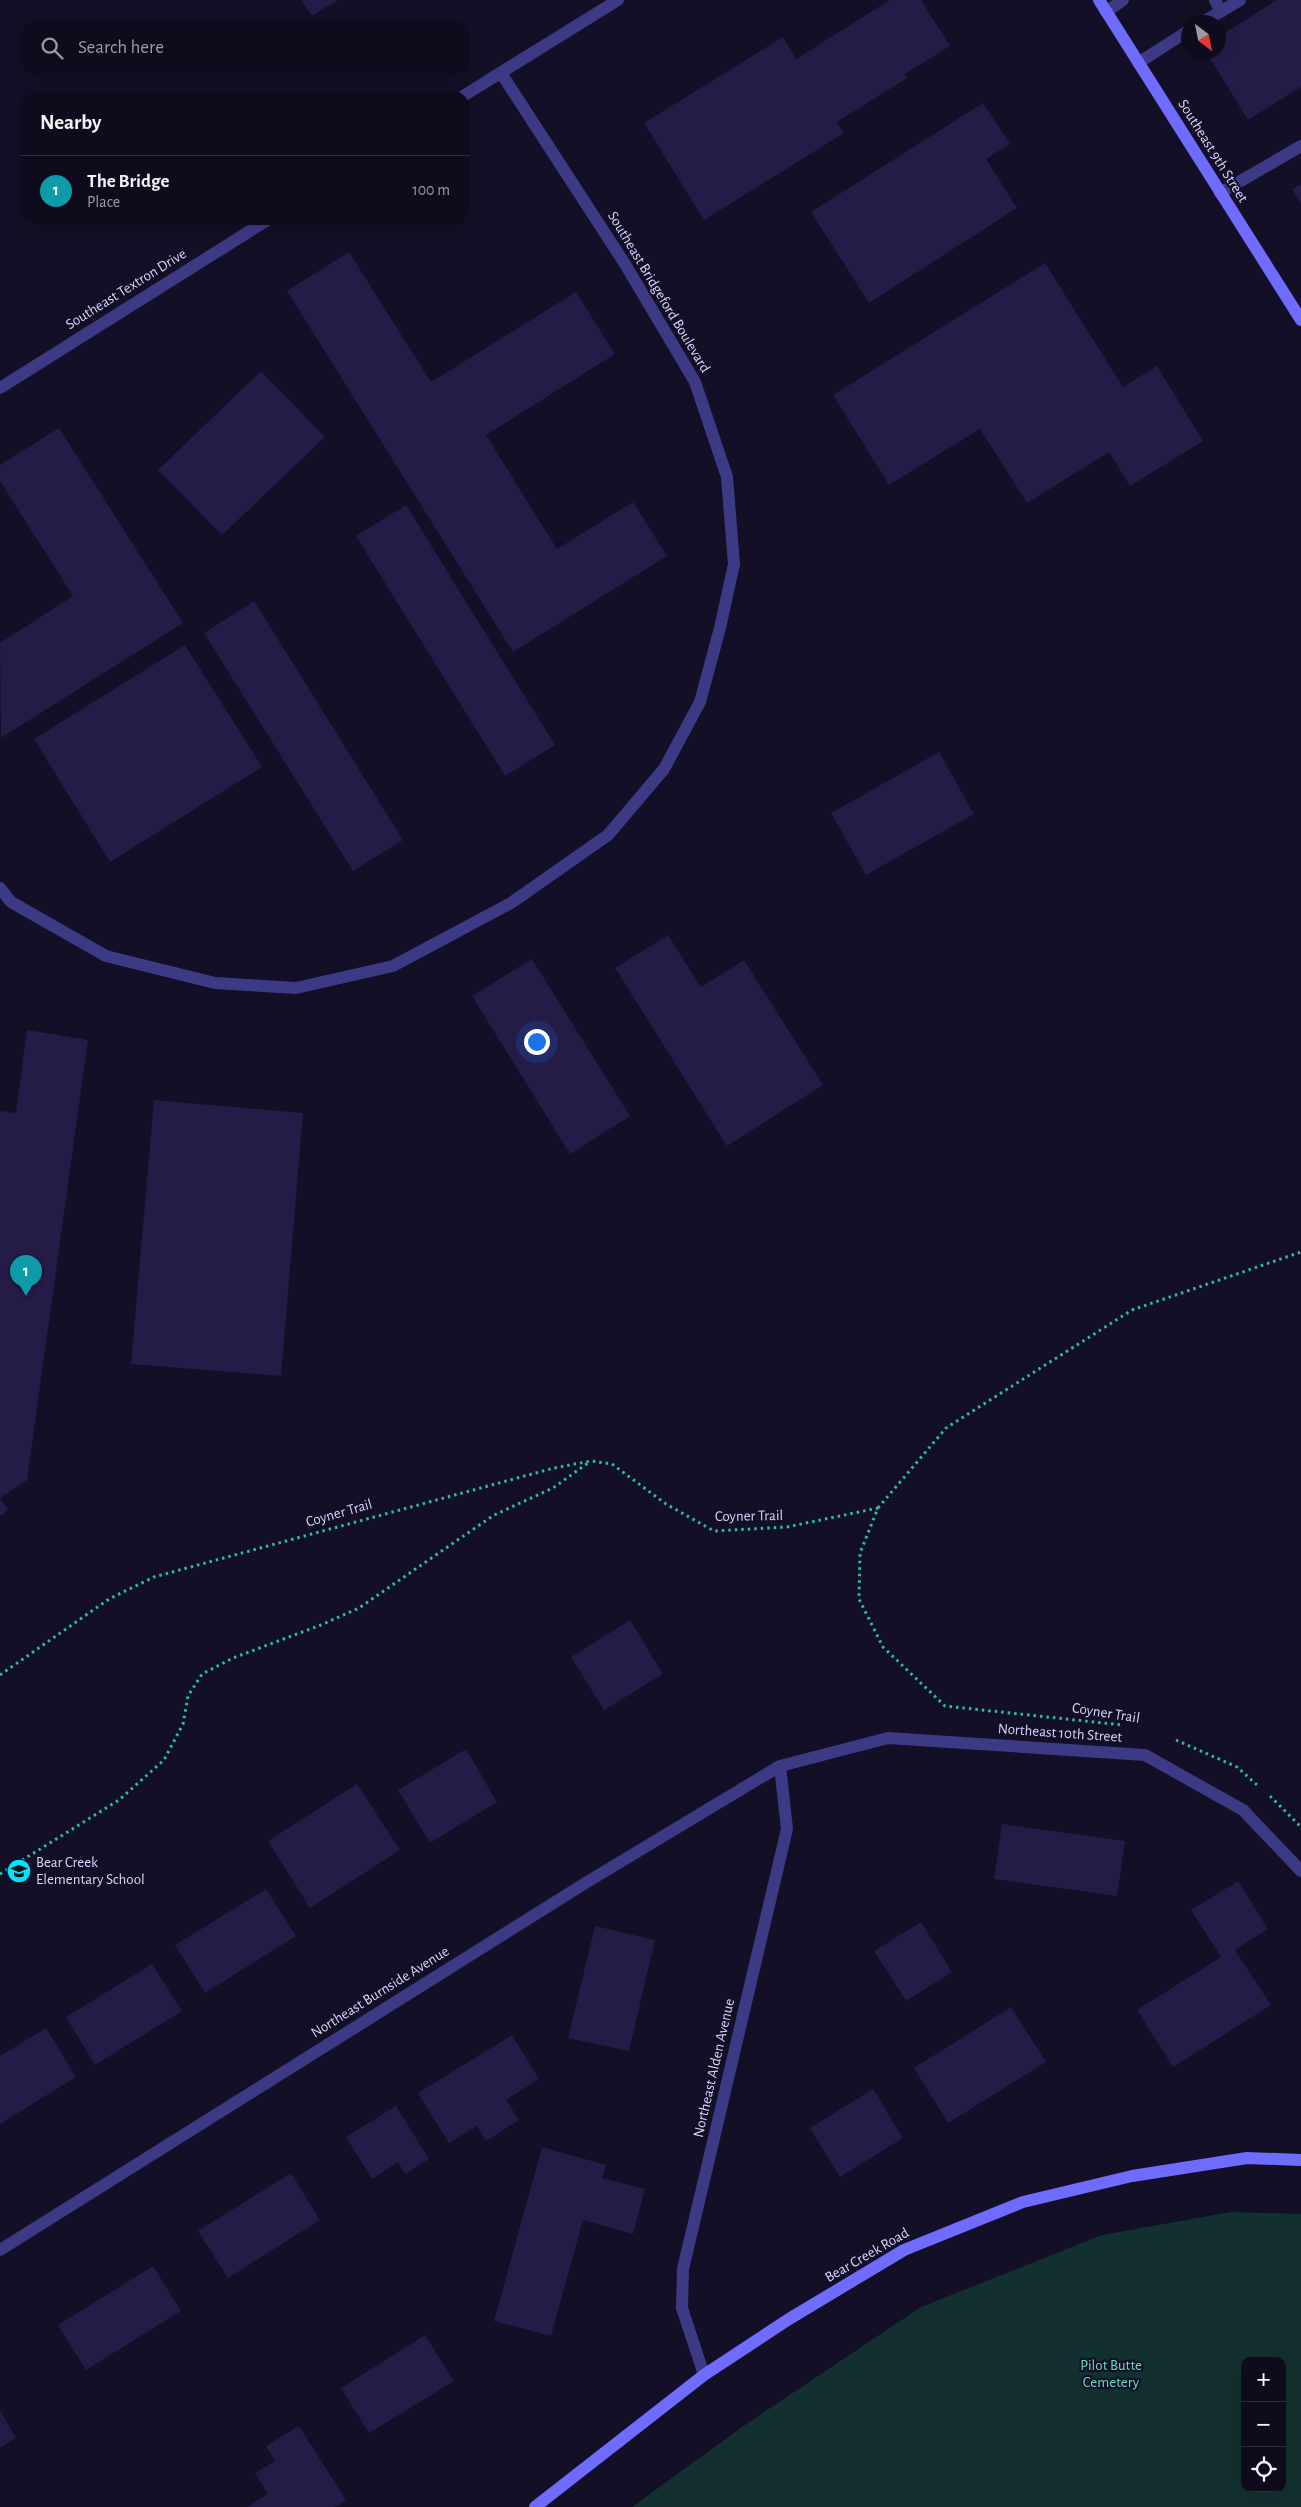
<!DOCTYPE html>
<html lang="en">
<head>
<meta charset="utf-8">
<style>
	:root { --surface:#0e0b1c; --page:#171425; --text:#f1f3f6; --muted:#9b9ba3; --line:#2e2b3b; --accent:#00e5ff }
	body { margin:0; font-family:"Alegreya Sans",sans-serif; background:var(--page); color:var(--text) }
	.controls { position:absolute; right:15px; bottom:15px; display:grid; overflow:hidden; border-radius:10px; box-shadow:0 5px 20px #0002 }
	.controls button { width:45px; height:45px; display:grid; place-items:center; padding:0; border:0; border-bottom:1px solid var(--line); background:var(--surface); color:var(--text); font:25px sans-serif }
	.compass { position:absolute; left:1181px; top:15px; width:45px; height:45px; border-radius:50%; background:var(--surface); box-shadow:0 5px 20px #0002; rotate:148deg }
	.you { position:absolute; left:536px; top:1041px; width:18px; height:18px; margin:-12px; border:4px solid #fff; border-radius:50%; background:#1a73e8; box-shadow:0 0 0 8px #1a73e833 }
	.badge { display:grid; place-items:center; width:32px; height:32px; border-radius:50%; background:var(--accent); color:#fff; font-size:16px; font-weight:700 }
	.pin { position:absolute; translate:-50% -41px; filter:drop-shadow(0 1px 2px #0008) }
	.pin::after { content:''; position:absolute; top:26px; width:18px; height:15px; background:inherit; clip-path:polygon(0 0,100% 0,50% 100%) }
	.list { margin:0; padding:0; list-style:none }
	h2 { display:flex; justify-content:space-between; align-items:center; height:65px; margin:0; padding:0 20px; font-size:21px }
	h2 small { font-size:16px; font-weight:400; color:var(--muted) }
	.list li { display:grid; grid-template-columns:32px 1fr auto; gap:15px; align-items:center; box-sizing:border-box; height:70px; padding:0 20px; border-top:1px solid var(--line) }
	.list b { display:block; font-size:19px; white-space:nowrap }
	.list p { margin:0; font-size:16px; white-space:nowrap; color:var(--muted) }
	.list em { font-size:16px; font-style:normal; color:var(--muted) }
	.icon { flex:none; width:28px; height:28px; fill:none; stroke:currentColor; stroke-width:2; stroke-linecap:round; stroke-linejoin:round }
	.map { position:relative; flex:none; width:1301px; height:2507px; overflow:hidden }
	.search { position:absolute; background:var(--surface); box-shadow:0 5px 20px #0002; left:20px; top:20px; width:450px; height:55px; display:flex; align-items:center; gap:12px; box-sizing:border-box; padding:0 18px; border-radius:20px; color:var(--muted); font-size:19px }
	.panel { position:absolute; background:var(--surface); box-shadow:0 5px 20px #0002; left:20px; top:90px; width:450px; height:135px; border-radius:20px }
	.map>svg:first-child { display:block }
</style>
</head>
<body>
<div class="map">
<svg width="1301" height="2507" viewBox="0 0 1301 2507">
	<rect width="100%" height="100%" fill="#130f26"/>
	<path fill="#12302f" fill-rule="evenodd" d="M1231,2212L1301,2214V2507H632L742,2427L921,2307L1102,2235ZM1245,2361H1282V2488H1245Z"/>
	<path fill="#241b47" d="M301,0H338L312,16Z
		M890,0H921L950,46L905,74L907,78L837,122L844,133L704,220L644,123L783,37L796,59Z
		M1277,0H1301V87L1248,120L1206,52H1218V37Z
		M983,103L1010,144L986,159L1017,208L869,303L811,212Z
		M1301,184V204L1292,189Z
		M349,252L431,382L576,292L615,354L486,435L557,549L633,502L667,556L513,652L287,291Z
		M1045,263L1123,387L1157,366L1203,441L1130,486L1109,452L1027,503L980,429L889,485L833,395Z
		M261,371L325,437L222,535L158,470Z
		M59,428L183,623L1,738L0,643L73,596L0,481V465Z
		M406,505L555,745L505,776L356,536Z
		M254,601L403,840L353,871L204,633Z
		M185,645L262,767L110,862L34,739Z
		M939,752L974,814L866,875L831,813Z
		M668,935L701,987L744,960L823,1085L727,1146L615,968Z
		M532,959L630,1116L570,1154L472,996Z
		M27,1030L88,1040L27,1480L0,1498L8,1510L0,1516V1111L16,1113Z
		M154,1100L303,1113L281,1376L131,1364Z
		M630,1620L663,1674L604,1710L571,1657Z
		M466,1749L497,1802L430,1843L398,1790Z
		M357,1784L400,1850L310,1908L268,1841Z
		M1002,1824L1125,1841L1117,1896L994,1879Z
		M1238,1881L1268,1929L1235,1950L1271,2005L1173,2067L1137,2010L1221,1957L1191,1910Z
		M266,1889L296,1936L205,1993L175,1945Z
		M921,1922L952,1972L906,2001L874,1951Z
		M595,1926L655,1940L629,2051L568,2038Z
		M152,1964L182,2011L95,2065L66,2017Z
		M1011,2007L1046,2062L948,2123L914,2068Z
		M46,2028L76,2077L0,2124V2056Z
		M512,2035L539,2079L506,2100L519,2120L486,2141L477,2126L449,2143L418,2093Z
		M873,2089L903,2138L840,2177L810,2128Z
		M396,2106L429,2159L405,2174L398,2162L372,2179L346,2137Z
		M542,2147L606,2165L602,2178L645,2189L633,2234L583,2220L551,2336L494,2321Z
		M291,2173L320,2220L228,2278L198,2231Z
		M153,2266L181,2311L86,2370L58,2325Z
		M425,2335L454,2381L369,2433L341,2388Z
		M0,2410L16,2438L0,2448Z
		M299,2426L346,2500L335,2507H247L268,2494L255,2473L275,2461L266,2446Z"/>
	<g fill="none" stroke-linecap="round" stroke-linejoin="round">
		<path stroke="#2fb8b0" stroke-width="3" stroke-dasharray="2.5 4" stroke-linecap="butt" d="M878,1508L946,1428L1132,1310L1301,1252
			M0,1675L109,1599L154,1577L554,1468L591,1461L612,1464L666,1504L714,1531L787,1527L878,1508L860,1553L859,1599L883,1647L945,1706L1122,1725
			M1176,1740L1237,1767L1257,1785
			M1270,1796L1301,1827
			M0,1874L119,1800L164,1760L183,1724L188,1696L202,1674L233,1658L321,1625L359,1608L494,1515L553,1488L588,1463"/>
		<path stroke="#3d3a85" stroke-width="12" d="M1215,0L1221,12
			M1106,12L1123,0
			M1203,22L1240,0
			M1138,63L1188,31
			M1220,193L1301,146"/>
		<path stroke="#3d3a85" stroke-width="12" d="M463,96L618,0
			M0,388L269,219
			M0,888L11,902L106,956L215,983L296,988L393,966L511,903L608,835L664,769L700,702L720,628L734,564L727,477L695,382L625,264L501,73
			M0,2250L587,1882L780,1766L888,1738L1145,1755L1243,1810L1301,1871
			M704,2375L682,2308L683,2269L787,1829L780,1766"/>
		<path stroke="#6f6bff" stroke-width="12" d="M1099,0L1301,320
			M535,2507L704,2375L789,2319L904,2250L1023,2202L1132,2176L1247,2158L1301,2160"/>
	</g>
	<defs>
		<g id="school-disc" transform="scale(1.25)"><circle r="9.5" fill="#00e5ff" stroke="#130f26"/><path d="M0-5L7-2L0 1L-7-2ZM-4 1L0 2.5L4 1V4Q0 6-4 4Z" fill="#111"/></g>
	</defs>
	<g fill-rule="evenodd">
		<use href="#school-disc" x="19" y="1871"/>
	</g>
	<g text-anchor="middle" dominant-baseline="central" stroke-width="4.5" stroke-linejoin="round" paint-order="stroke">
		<g font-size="15" fill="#d9d4ff" stroke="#130f26">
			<text transform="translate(1213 151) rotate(58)">Southeast 9th Street</text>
			<text transform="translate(126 289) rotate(-32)">Southeast Textron Drive</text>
			<text transform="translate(659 292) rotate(59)">Southeast Bridgeford Boulevard</text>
			<text transform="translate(339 1513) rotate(-16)">Coyner Trail</text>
			<text transform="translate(749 1516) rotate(-1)">Coyner Trail</text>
			<text transform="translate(1106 1713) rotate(9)">Coyner Trail</text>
			<text transform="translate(1060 1733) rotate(4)">Northeast 10th Street</text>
			<text transform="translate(380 1992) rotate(-32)">Northeast Burnside Avenue</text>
			<text transform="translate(714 2068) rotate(-77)">Northeast Alden Avenue</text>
			<text transform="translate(867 2255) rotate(-30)">Bear Creek Road</text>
		</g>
		<g font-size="15" fill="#d9d4ff" stroke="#130f26" text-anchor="start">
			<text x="36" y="1862">Bear Creek<tspan x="36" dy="17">Elementary School</tspan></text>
		</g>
		<g font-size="15" fill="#5fe0c0" stroke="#130f26">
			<text x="1111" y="2365">Pilot Butte<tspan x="1111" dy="17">Cemetery</tspan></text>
		</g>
	</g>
</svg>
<div class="controls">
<button>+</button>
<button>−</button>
<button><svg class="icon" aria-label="locate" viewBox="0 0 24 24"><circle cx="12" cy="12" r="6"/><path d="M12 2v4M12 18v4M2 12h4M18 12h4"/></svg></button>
</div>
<svg class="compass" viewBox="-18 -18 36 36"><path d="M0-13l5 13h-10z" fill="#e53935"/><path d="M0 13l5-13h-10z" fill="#9b9ba3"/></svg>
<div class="you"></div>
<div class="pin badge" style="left:26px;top:1296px;background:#0f9aa8">1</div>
<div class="search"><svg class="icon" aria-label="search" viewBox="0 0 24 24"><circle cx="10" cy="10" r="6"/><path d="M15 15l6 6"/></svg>Search here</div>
<section class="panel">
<h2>Nearby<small></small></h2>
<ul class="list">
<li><span class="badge" style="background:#0f9aa8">1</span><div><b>The Bridge</b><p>Place</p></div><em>100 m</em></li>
</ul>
</section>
</div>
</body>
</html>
